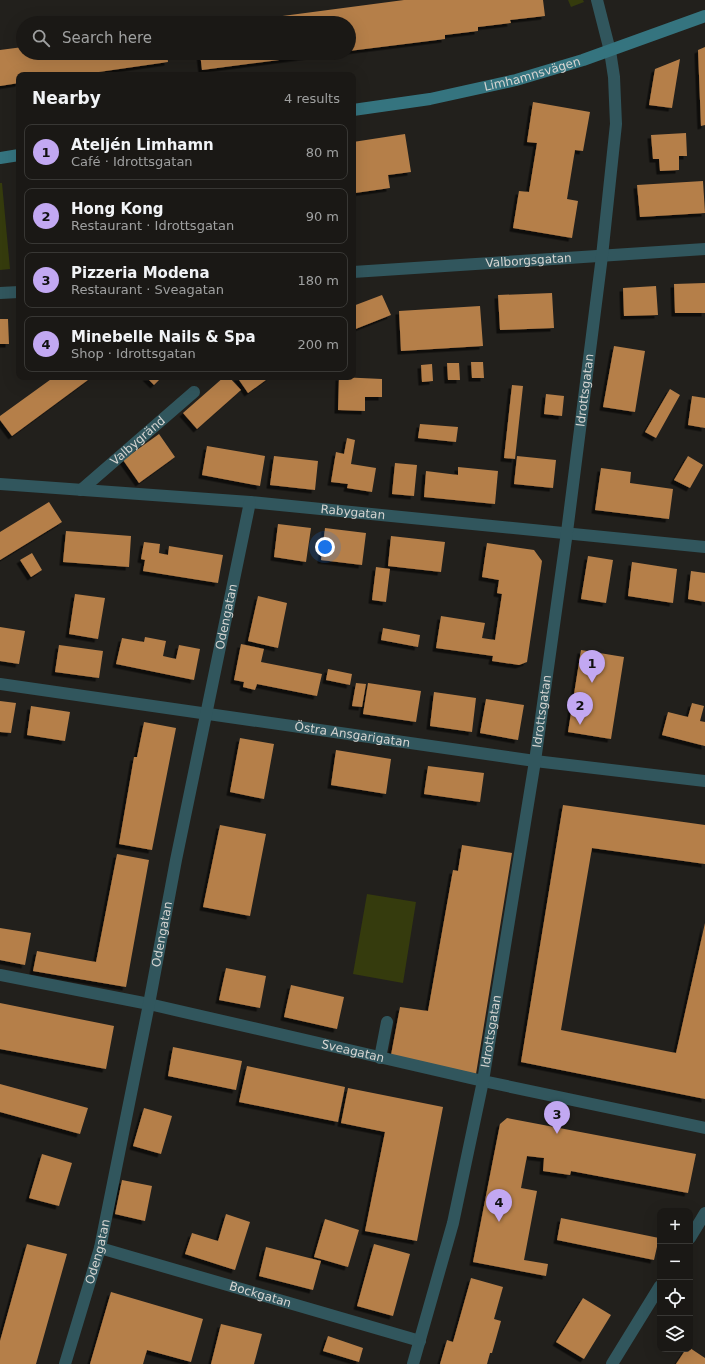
<!DOCTYPE html>
<html lang="en">
<head>
<meta charset="utf-8">
<style>
	:root { --surface:#1a1815; --page:#272522; --text:#f1f3f6; --muted:#9fa0a0; --line:#383734; --accent:#c2a8f2 }
	body { margin:0; font-family:"DejaVu Sans",sans-serif; background:var(--page); color:var(--text) }
	.controls { position:absolute; right:12px; bottom:12px; display:grid; overflow:hidden; border-radius:8px; box-shadow:0 4px 16px #0002 }
	.controls button { width:36px; height:36px; display:grid; place-items:center; padding:0; border:0; border-bottom:1px solid var(--line); background:var(--surface); color:var(--text); font:20px sans-serif }
	.you { position:absolute; left:325px; top:547px; width:14px; height:14px; margin:-10px; border:3px solid #fff; border-radius:50%; background:#1a73e8; box-shadow:0 0 0 6px #1a73e833 }
	.badge { display:grid; place-items:center; width:26px; height:26px; border-radius:50%; background:var(--accent); color:#111; font-size:13px; font-weight:700 }
	.pin { position:absolute; translate:-50% -33px; filter:drop-shadow(0 1px 2px #0008) }
	.pin::after { content:''; position:absolute; top:21px; width:14px; height:12px; background:inherit; clip-path:polygon(0 0,100% 0,50% 100%) }
	.list { margin:0; padding:0; list-style:none }
	h2 { display:flex; justify-content:space-between; align-items:center; height:52px; margin:0; padding:0 16px; font-size:17px }
	h2 small { font-size:13px; font-weight:400; color:var(--muted) }
	.list li { display:grid; grid-template-columns:26px 1fr auto; gap:12px; align-items:center; box-sizing:border-box; height:56px; margin:0 8px 8px; padding:0 8px; border:1px solid var(--line); border-radius:8px }
	.list b { display:block; font-size:15px; white-space:nowrap }
	.list p { margin:0; font-size:13px; white-space:nowrap; color:var(--muted) }
	.list em { font-size:13px; font-style:normal; color:var(--muted) }
	.icon { flex:none; width:22px; height:22px; fill:none; stroke:currentColor; stroke-width:2; stroke-linecap:round; stroke-linejoin:round }
	.map { position:relative; flex:none; width:705px; height:1364px; overflow:hidden }
	.search { position:absolute; background:var(--surface); box-shadow:0 4px 16px #0002; left:16px; top:16px; width:340px; height:44px; display:flex; align-items:center; gap:10px; box-sizing:border-box; padding:0 14px; border-radius:22px; color:var(--muted); font-size:15px }
	.panel { position:absolute; background:var(--surface); box-shadow:0 4px 16px #0002; left:16px; top:72px; width:340px; height:308px; border-radius:8px }
	.map>svg:first-child { display:block }
</style>
</head>
<body>
<div class="map">
<svg width="705" height="1364" viewBox="0 0 705 1364">
	<defs>
		<filter id="shadow"><feDropShadow dx="-3.5" dy="3.5" stdDeviation="0" flood-color="#0009"/></filter>
	</defs>
	<rect width="100%" height="100%" fill="#22201c"/>
	<path fill="#353b0d" d="M568,0H583L584,2L571,7Z
		M0,183H2L10,269L0,270Z
		M367,894L416,902L403,983L353,974Z"/>
	<path fill="#b57f4a" filter="url(#shadow)" d="M404,0H543L545,16L510,20L511,23L478,27V31L445,35V39L349,51V23H230Z
		M23,47V53H167L168,62L78,75H19V83L0,86V50Z
		M705,47V125L701,126L698,50Z
		M200,53H325V54L202,70Z
		M680,59L672,108L649,105L655,69Z
		M533,102L590,112L583,151L575,150L567,199L578,201L572,238L513,228L519,191L529,192L537,143L527,142Z
		M686,133L687,156H679V170L660,171L659,159H653L651,135Z
		M405,134L411,172L388,175L390,188L355,193L353,181V142Z
		M703,181L705,213L640,217L637,185Z
		M705,283V313H675L674,284Z
		M656,286L658,315L624,316L623,288Z
		M552,293L554,328L500,330L498,295Z
		M382,295L391,315L353,330V306Z
		M480,306L483,346L401,351L399,311Z
		M0,319H8L9,344H0Z
		M614,346L645,351L635,412L603,407Z
		M471,362H483L484,378H472Z
		M447,363H459L460,380H448Z
		M432,364L433,381L422,382L421,365Z
		M54,377H92L12,436L0,420V416Z
		M146,377H162L154,385Z
		M224,377H229L241,390L197,429L183,413Z
		M237,377H270L248,393Z
		M339,377L382,379V397H365V411L338,410Z
		M512,385L523,386L515,459L504,458Z
		M670,389L680,395L656,438L645,432Z
		M546,394L564,396L562,416L544,414Z
		M692,396L705,398V428L688,425Z
		M420,424L458,427L456,442L418,438Z
		M159,434L175,457L139,483L123,460Z
		M347,438L355,440L351,464L376,468L372,492L347,488L348,484L331,482L336,452L344,454Z
		M207,446L265,456L260,486L202,475Z
		M274,456L318,461L315,490L270,485Z
		M517,456L556,460L553,488L514,484Z
		M688,456L703,465L690,488L674,480Z
		M395,463L417,465L414,496L392,494Z
		M458,467L498,471L495,504L424,497L426,471L458,475Z
		M601,468L631,472L630,483L673,489L669,519L595,510Z
		M49,502L62,522L0,560V532Z
		M278,524L311,528L306,562L274,557Z
		M325,528L366,533L362,565L321,560Z
		M66,531L131,536L129,567L63,562Z
		M391,536L445,542L441,572L388,566Z
		M144,542L160,544L159,553L168,555L169,546L223,555L218,583L143,571L145,560L141,559Z
		M487,543L534,550L542,561L527,662L519,665L492,661L493,656L436,648L441,616L485,623L482,638L495,640L502,594L497,593L499,580L482,577Z
		M32,553L42,570L31,577L20,560Z
		M588,556L613,560L606,603L581,599Z
		M632,562L677,569L673,603L628,596Z
		M376,567L390,569L386,602L372,600Z
		M691,571L705,573V602L688,599Z
		M75,594L105,598L98,639L69,634Z
		M258,596L287,603L278,648L248,641Z
		M0,627L25,631L19,664L0,661Z
		M383,628L420,635L418,647L381,640Z
		M145,637L166,641L163,656L176,659L179,645L200,649L194,680L116,664L122,638L144,642Z
		M241,644L264,649L261,662L322,674L317,696L257,684L255,690L243,687L244,682L234,680Z
		M59,645L103,651L99,678L55,672Z
		M581,650L624,657L611,739L568,732Z
		M328,669L352,674L350,685L326,680Z
		M356,683L366,684L362,707L352,706Z
		M368,683L421,691L416,722L363,714Z
		M434,692L476,698L472,732L430,726Z
		M486,699L524,705L518,740L480,733Z
		M0,701L16,703L11,733L0,732Z
		M692,703L704,706L700,721L705,722V746L662,735L668,712L688,717Z
		M31,706L70,712L65,741L27,735Z
		M144,722L176,728L152,850L119,844L134,757H137Z
		M240,738L274,744L264,799L230,792Z
		M336,750L391,759L386,794L331,785Z
		M428,766L484,773L480,802L424,794Z
		M563,805L705,825V864L592,848L561,1030L676,1053L705,923V1099L521,1062Z
		M220,825L266,834L250,916L203,907Z
		M462,845L512,853L476,1074L391,1055L400,1007L428,1011L453,870L458,871Z
		M117,854L149,860L126,987L33,971L37,951L96,962Z
		M0,928L31,933L25,965L0,960Z
		M226,968L266,976L260,1008L219,1000Z
		M291,985L344,997L337,1029L284,1017Z
		M0,1003L114,1026L106,1069L0,1049Z
		M173,1047L242,1061L236,1090L168,1076Z
		M247,1066L345,1087L338,1122L239,1102Z
		M0,1084L88,1108L80,1134L0,1112Z
		M348,1088L443,1107L417,1241L365,1231L385,1132L341,1123Z
		M144,1108L172,1116L161,1154L133,1146Z
		M507,1118L696,1154L688,1193L571,1171L570,1175L543,1171L544,1158L527,1156L521,1188L537,1191L524,1260L548,1264L546,1276L473,1262L500,1124Z
		M42,1154L72,1163L59,1206L29,1198Z
		M122,1180L152,1186L145,1221L115,1214Z
		M226,1214L250,1222L235,1270L185,1254L192,1233L218,1241Z
		M561,1218L659,1238L654,1260L557,1240Z
		M325,1219L359,1230L348,1267L314,1257Z
		M27,1244L67,1254L36,1364H0V1341Z
		M374,1244L410,1254L393,1316L357,1306Z
		M266,1247L321,1261L313,1290L259,1276Z
		M471,1278L503,1287L494,1319L501,1321L492,1353H490L487,1364H440L447,1340L453,1342Z
		M111,1292L203,1319L191,1362L147,1350L143,1364H90Z
		M583,1298L611,1315L584,1359L556,1342Z
		M221,1324L262,1334L254,1364H211Z
		M328,1336L363,1348L359,1362L323,1351Z
		M690,1348L705,1358V1364H676L686,1349Z"/>
	<g fill="none" stroke-linecap="round" stroke-linejoin="round">
		<path stroke="#31565d" stroke-width="12" d="M380,1058L387,1022"/>
		<g stroke="#31565d" stroke-width="12">
			<path id="s1" d="M353,272L705,249"/>
			<path d="M0,293L19,292"/>
			<path id="s2" d="M0,484L250,502L705,547"/>
			<path id="s3" d="M81,490L194,392"/>
			<path id="s4" d="M0,684L535,761L705,781"/>
			<path id="s5" d="M0,975L149,1004L483,1081L705,1128"/>
			<path d="M690,1238L705,1213"/>
			<path id="s6" d="M100,1248L420,1341"/>
			<path id="s7" d="M65,1364L100,1248L149,1004L176,860L250,502"/>
			<path id="s8" d="M413,1364L453,1223L483,1081L535,761L567,532L602,256L616,124L614,77L610,51L597,0"/>
			<path d="M612,1364L660,1286"/>
		</g>
		<g stroke="#35747f" stroke-width="12">
			<path id="s9" d="M353,110L430,99L516,80L583,60L705,16"/>
			<path d="M0,158L19,155"/>
		</g>
	</g>
	<g text-anchor="middle" dominant-baseline="central" stroke-width="4" stroke-linejoin="round" paint-order="stroke">
		<g font-size="12" fill="#d5d4d1" stroke="#22201c">
			<text stroke="none"><textPath href="#s9" startOffset="183">Limhamnsvägen</textPath></text>
			<text stroke="none"><textPath href="#s1" startOffset="176">Valborgsgatan</textPath></text>
			<text stroke="none"><textPath href="#s8" startOffset="990">Idrottsgatan</textPath></text>
			<text stroke="none"><textPath href="#s3" startOffset="75">Valbygränd</textPath></text>
			<text stroke="none"><textPath href="#s2" startOffset="354">Rabygatan</textPath></text>
			<text stroke="none"><textPath href="#s7" startOffset="765">Odengatan</textPath></text>
			<text stroke="none"><textPath href="#s8" startOffset="666">Idrottsgatan</textPath></text>
			<text stroke="none"><textPath href="#s4" startOffset="356">Östra Ansgarigatan</textPath></text>
			<text stroke="none"><textPath href="#s7" startOffset="441">Odengatan</textPath></text>
			<text stroke="none"><textPath href="#s8" startOffset="342">Idrottsgatan</textPath></text>
			<text stroke="none"><textPath href="#s5" startOffset="361">Sveagatan</textPath></text>
			<text stroke="none"><textPath href="#s7" startOffset="117">Odengatan</textPath></text>
			<text stroke="none"><textPath href="#s6" startOffset="167">Bockgatan</textPath></text>
		</g>
	</g>
</svg>
<div class="controls">
<button>+</button>
<button>−</button>
<button><svg class="icon" aria-label="locate" viewBox="0 0 24 24"><circle cx="12" cy="12" r="6"/><path d="M12 2v4M12 18v4M2 12h4M18 12h4"/></svg></button>
<button><svg class="icon" aria-label="layers" viewBox="0 0 24 24"><path d="M12 4l9 5-9 5-9-5zM3 14l9 5 9-5"/></svg></button>
</div>
<div class="you"></div>
<div class="pin badge" style="left:592px;top:683px">1</div>
<div class="pin badge" style="left:580px;top:725px">2</div>
<div class="pin badge" style="left:557px;top:1134px">3</div>
<div class="pin badge" style="left:499px;top:1222px">4</div>
<div class="search"><svg class="icon" aria-label="search" viewBox="0 0 24 24"><circle cx="10" cy="10" r="6"/><path d="M15 15l6 6"/></svg>Search here</div>
<section class="panel">
<h2>Nearby<small>4 results</small></h2>
<ul class="list">
<li><span class="badge">1</span><div><b>Ateljén Limhamn</b><p>Café · Idrottsgatan</p></div><em>80 m</em></li>
<li><span class="badge">2</span><div><b>Hong Kong</b><p>Restaurant · Idrottsgatan</p></div><em>90 m</em></li>
<li><span class="badge">3</span><div><b>Pizzeria Modena</b><p>Restaurant · Sveagatan</p></div><em>180 m</em></li>
<li><span class="badge">4</span><div><b>Minebelle Nails &amp; Spa</b><p>Shop · Idrottsgatan</p></div><em>200 m</em></li>
</ul>
</section>
</div>
</body>
</html>
